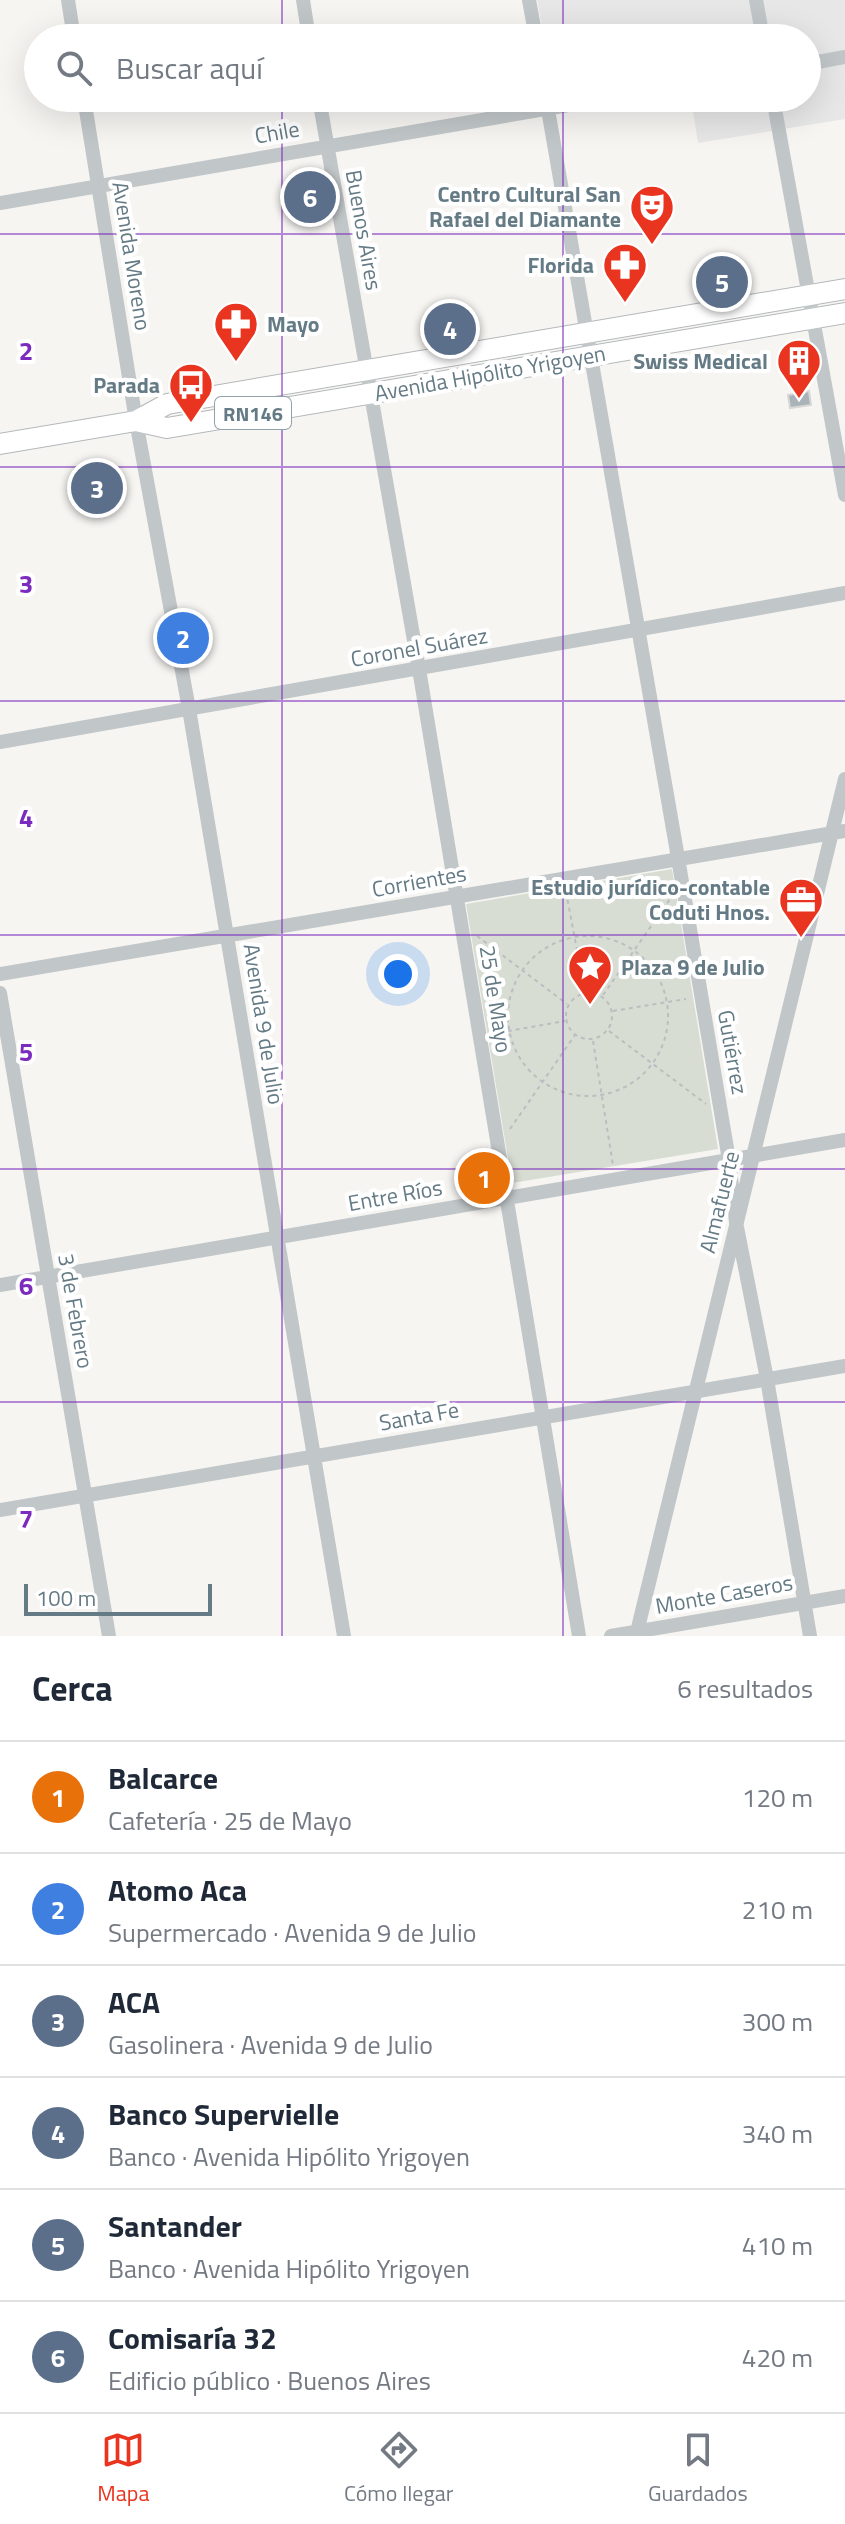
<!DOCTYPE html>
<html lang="es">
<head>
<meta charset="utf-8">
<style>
	:root { --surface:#fff; --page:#f2f2f3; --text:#1f2937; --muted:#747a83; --line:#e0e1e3; --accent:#e9351f }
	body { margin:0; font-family:"Titillium Web",sans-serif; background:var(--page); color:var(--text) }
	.scale { position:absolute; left:24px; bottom:20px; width:188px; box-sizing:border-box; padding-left:8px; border:4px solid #647a84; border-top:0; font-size:22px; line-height:28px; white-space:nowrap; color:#647a84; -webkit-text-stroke:6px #fff; paint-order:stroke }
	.you { position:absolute; left:398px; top:974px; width:28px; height:28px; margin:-20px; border:6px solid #fff; border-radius:50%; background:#1a73e8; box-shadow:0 0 0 12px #1a73e833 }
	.badge { display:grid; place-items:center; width:52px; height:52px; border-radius:50%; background:var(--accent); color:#fff; font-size:26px; font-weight:700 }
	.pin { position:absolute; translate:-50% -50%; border:4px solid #fff; box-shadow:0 2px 8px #0006 }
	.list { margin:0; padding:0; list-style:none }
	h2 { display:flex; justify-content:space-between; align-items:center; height:104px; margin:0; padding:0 32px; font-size:34px }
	h2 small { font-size:26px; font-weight:400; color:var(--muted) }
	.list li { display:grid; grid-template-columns:52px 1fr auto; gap:24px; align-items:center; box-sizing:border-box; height:112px; padding:0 32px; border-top:2px solid var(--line) }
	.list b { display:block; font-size:30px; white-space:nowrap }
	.list p { margin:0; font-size:26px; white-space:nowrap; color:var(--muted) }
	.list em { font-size:26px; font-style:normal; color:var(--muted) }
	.icon { flex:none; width:44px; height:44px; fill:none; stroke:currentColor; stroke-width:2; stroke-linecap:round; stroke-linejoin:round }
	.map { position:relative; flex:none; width:845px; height:1636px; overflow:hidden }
	.search { position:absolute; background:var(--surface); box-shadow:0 8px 32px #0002; left:24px; right:24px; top:24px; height:88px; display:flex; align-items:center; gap:20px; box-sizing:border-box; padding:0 28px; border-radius:44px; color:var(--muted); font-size:30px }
	.sheet { height:776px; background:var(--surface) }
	nav { display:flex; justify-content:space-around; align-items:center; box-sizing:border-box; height:112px; border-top:2px solid var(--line); background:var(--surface); font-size:22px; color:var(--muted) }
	nav a { display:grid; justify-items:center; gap:4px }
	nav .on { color:var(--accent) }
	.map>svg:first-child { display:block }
</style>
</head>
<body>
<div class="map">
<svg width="845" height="1636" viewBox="0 0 845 1636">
	<rect width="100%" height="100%" fill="#f6f5f2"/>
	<path fill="#e6e7e6" d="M537,0H845V119L698,143L691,98H807V38H544Z"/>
	<path fill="#d8ddd3" d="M672,869L718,1149L512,1183L466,904Z"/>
	<path fill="#aab4b8" stroke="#d7d7d5" stroke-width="2" d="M809,391L811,405L790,408L788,395Z"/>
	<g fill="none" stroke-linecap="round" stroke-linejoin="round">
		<g stroke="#b4b8bb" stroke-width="22">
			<path id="highway" d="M136,421L167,428L845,313
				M0,444L136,421L167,404L845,289"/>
		</g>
		<path stroke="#bbbec0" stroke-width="2" stroke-dasharray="4 4" stroke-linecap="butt" d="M566,892L585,992
			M477,936L567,1004
			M508 1016a80 80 0 1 1 160 0a80 80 0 1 1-160 0Z
			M566 1016a23 23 0 1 1 46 0a23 23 0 1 1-46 0Z
			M603,995L670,899
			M613,1011L686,999
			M609,1031L706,1104
			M492,1034L565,1021
			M593,1041L613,1165
			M510,1129L575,1035"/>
		<path stroke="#c1c6c8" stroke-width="14" d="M68,0L74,38
			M303,0L309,38
			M529,0L536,38
			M756,0L763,38
			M807,64L845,57
			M84,98L136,421L189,709L344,1636
			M319,98L419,669L579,1636
			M546,98L678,858L729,1160L736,1222L767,1379L810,1636
			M773,98L845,495
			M0,203L609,98
			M0,742L845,593
			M0,974L845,831
			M0,993L109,1636
			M0,1285L845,1140
			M0,1510L845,1366
			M611,1636L845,1596
			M636,1636L845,779"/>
		<use href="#highway" stroke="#fff" stroke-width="20"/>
	</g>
	<path fill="none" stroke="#7b2cbf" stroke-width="2" stroke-opacity="0.55" d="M282,0V38M563,0V38M282,98V1636M563,98V1636M0,234H845M0,467H845M0,701H845M0,935H845M0,1169H845M0,1402H845"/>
	<defs>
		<g id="theatre-pin" transform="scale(2.3)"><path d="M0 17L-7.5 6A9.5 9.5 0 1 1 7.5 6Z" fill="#e9351f" stroke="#fff"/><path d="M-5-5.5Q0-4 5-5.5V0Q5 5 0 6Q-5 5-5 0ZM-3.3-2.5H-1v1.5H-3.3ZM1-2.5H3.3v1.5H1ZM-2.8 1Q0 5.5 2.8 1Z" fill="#fff"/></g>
		<g id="pharmacy-pin" transform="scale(2.3)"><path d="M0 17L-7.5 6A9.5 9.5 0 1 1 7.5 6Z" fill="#e9351f" stroke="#fff"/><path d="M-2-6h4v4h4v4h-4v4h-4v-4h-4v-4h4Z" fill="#fff"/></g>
		<g id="building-pin" transform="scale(2.3)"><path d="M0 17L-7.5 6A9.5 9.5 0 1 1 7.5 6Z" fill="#e9351f" stroke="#fff"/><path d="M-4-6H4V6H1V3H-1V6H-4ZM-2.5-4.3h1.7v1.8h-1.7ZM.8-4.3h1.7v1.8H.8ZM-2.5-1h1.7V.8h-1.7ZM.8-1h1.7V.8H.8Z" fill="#fff"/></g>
		<g id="bus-pin" transform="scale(2.3)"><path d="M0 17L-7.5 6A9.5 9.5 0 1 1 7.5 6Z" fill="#e9351f" stroke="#fff"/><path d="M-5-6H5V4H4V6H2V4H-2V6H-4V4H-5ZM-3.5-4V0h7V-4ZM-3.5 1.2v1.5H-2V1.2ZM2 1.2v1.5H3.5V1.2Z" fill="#fff"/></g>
		<g id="office-pin" transform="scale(2.3)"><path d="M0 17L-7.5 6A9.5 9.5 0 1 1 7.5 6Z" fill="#e9351f" stroke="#fff"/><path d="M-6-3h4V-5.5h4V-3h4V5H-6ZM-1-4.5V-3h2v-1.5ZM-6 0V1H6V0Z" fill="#fff"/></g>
		<g id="sight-pin" transform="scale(2.3)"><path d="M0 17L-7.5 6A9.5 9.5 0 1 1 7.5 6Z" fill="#e9351f" stroke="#fff"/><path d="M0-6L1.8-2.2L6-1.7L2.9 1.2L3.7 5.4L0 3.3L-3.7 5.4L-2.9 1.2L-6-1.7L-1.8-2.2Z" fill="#fff"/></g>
	</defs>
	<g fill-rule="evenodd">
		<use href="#theatre-pin" x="652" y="207"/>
		<use href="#pharmacy-pin" x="625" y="265"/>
		<use href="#pharmacy-pin" x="236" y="324"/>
		<use href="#building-pin" x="799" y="361"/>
		<use href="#bus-pin" x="191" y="385"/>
		<use href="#office-pin" x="801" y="900"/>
		<use href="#sight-pin" x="590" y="967"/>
	</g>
	<g text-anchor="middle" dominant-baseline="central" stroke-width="8" stroke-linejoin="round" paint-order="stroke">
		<rect fill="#fff" stroke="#92a2a9" stroke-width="2" x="215" y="397" width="76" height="32" rx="6"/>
		<g font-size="20" font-weight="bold" fill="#647a84">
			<text x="253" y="413">RN146</text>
		</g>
		<g font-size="22" fill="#647a84" stroke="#fff">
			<text transform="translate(277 132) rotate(-10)">Chile</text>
			<text transform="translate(364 230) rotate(80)">Buenos Aires</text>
			<text transform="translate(132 256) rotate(81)">Avenida Moreno</text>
			<text transform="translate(490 373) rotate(-10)">Avenida Hipólito Yrigoyen</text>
			<text transform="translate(419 647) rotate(-10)">Coronel Suárez</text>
			<text transform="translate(419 881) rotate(-10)">Corrientes</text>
			<text transform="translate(496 999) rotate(81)">25 de Mayo</text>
			<text transform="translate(264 1024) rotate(81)">Avenida 9 de Julio</text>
			<text transform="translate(733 1052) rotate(80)">Gutiérrez</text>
			<text transform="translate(395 1195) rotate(-10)">Entre Ríos</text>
			<text transform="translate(719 1202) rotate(-76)">Almafuerte</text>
			<text transform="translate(76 1311) rotate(80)">3 de Febrero</text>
			<text transform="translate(419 1416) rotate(-10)">Santa Fe</text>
			<text transform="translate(724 1594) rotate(-10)">Monte Caseros</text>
		</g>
		<g font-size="22" font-weight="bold" fill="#647a84" stroke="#fff" text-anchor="end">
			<text x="621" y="194">Centro Cultural San<tspan x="621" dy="25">Rafael del Diamante</tspan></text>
			<text x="594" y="265">Florida</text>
			<text x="267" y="324" text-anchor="start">Mayo</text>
			<text x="768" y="361">Swiss Medical</text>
			<text x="160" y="385">Parada</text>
			<text x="770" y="887">Estudio jurídico-contable<tspan x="770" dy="25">Coduti Hnos.</tspan></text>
			<text x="621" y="967" text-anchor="start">Plaza 9 de Julio</text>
		</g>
	</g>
	<g font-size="26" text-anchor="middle" font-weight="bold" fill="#7b2cbf" stroke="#fff" stroke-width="8" stroke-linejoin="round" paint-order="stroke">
		<text x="26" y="360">2</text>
		<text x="26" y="593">3</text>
		<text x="26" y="827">4</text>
		<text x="26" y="1061">5</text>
		<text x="26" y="1295">6</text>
		<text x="26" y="1528">7</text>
	</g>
</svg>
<div class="scale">100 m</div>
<div class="you"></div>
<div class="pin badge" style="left:484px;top:1178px;background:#e8710a">1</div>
<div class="pin badge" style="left:183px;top:638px;background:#3f7fe0">2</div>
<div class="pin badge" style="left:97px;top:488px;background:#5c6f8a">3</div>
<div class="pin badge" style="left:450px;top:329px;background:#5c6f8a">4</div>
<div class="pin badge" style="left:722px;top:282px;background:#5c6f8a">5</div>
<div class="pin badge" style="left:310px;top:197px;background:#5c6f8a">6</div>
<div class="search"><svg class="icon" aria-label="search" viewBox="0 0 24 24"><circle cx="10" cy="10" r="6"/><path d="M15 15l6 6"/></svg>Buscar aquí</div>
</div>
<section class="sheet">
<h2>Cerca<small>6 resultados</small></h2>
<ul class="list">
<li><span class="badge" style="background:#e8710a">1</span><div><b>Balcarce</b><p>Cafetería · 25 de Mayo</p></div><em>120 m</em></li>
<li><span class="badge" style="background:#3f7fe0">2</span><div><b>Atomo Aca</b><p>Supermercado · Avenida 9 de Julio</p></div><em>210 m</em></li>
<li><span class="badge" style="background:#5c6f8a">3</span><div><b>ACA</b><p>Gasolinera · Avenida 9 de Julio</p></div><em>300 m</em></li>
<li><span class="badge" style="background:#5c6f8a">4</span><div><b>Banco Supervielle</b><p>Banco · Avenida Hipólito Yrigoyen</p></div><em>340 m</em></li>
<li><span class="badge" style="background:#5c6f8a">5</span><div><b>Santander</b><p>Banco · Avenida Hipólito Yrigoyen</p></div><em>410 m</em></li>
<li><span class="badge" style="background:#5c6f8a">6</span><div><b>Comisaría 32</b><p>Edificio público · Buenos Aires</p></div><em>420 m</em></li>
</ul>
</section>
<nav>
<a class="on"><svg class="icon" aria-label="map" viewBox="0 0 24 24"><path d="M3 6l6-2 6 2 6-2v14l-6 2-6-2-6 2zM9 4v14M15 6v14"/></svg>Mapa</a>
<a><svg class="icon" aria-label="directions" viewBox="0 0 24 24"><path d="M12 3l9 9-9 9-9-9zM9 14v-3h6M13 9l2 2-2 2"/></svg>Cómo llegar</a>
<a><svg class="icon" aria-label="saved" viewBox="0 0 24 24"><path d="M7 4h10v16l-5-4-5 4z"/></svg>Guardados</a>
</nav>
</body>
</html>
